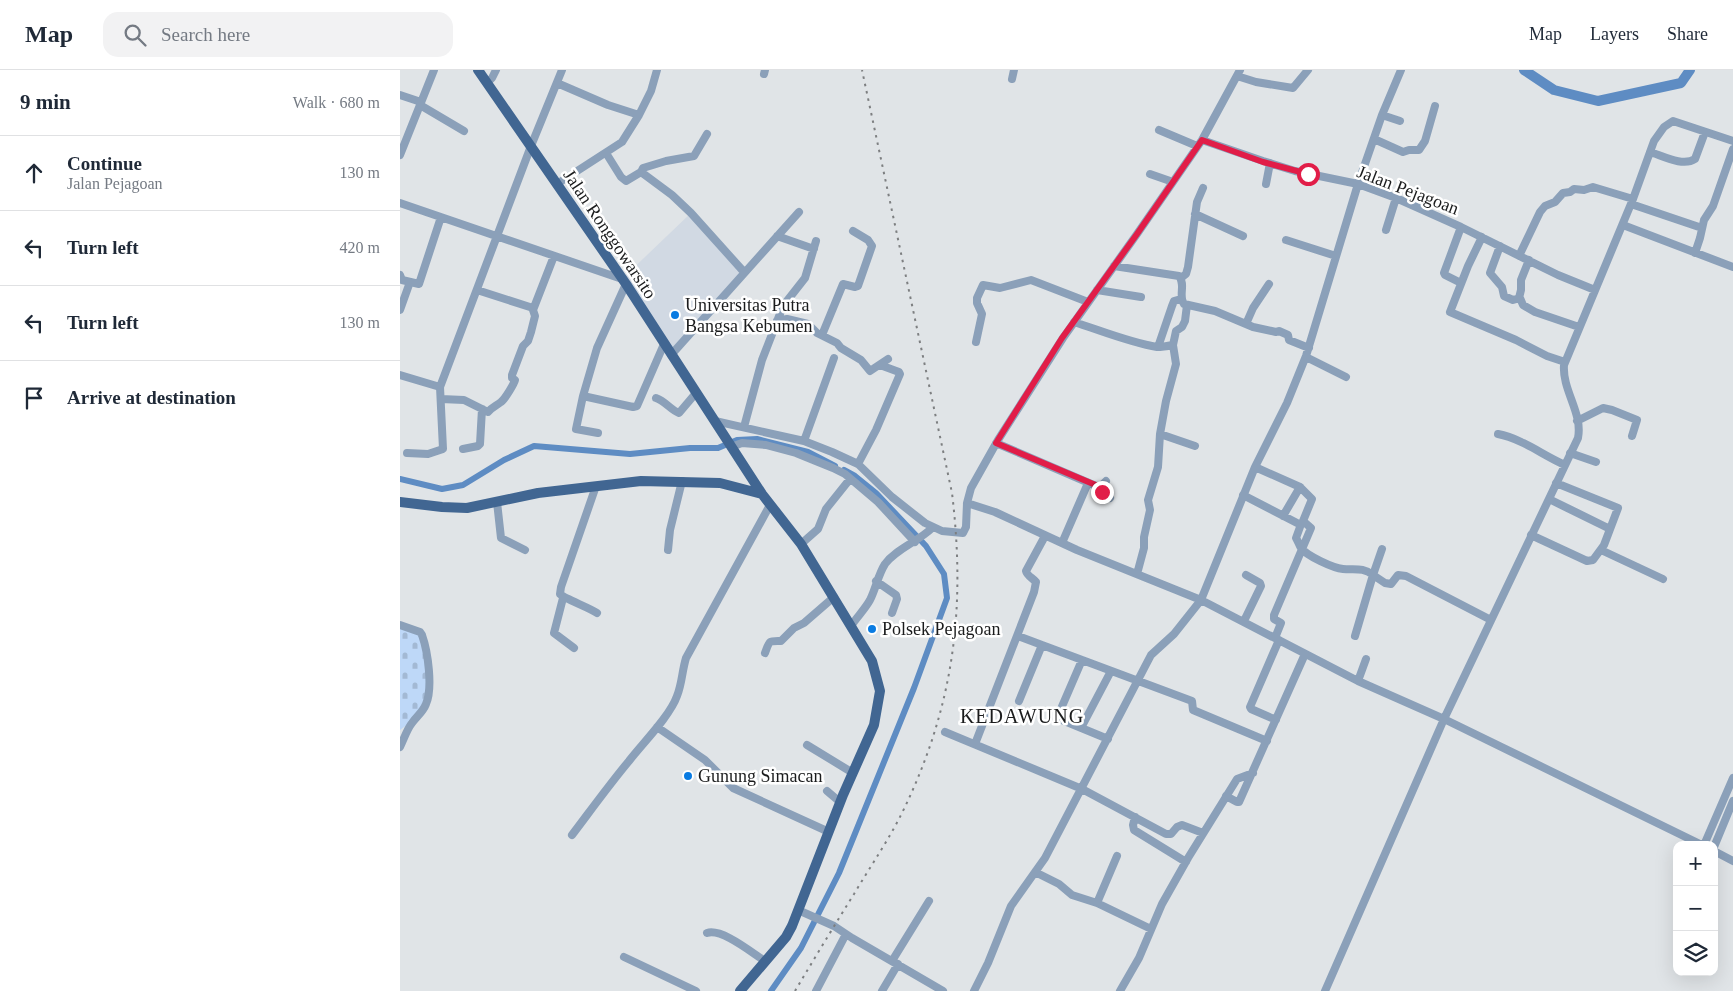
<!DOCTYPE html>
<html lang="en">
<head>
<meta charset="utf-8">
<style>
	:root { --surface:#fff; --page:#f2f2f3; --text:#1f2937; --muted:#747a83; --line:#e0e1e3 }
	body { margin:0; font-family:"Times New Roman",serif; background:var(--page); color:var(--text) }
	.controls { position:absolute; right:15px; bottom:15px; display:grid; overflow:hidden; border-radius:10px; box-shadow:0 5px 20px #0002 }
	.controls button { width:45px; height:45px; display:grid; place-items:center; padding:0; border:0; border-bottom:1px solid var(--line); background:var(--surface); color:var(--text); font:25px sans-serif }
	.stop { position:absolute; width:15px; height:15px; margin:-11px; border:4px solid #e11d48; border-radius:50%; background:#fff }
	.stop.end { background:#e11d48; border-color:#fff; box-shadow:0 1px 5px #0008 }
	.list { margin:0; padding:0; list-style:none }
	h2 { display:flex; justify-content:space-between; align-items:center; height:65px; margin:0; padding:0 20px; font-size:21px }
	h2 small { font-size:16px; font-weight:400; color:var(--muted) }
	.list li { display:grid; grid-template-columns:32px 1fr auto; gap:15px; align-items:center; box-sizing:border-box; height:75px; padding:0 20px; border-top:1px solid var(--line) }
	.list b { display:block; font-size:19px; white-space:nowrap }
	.list p { margin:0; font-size:16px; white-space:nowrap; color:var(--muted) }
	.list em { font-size:16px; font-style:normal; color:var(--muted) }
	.icon { flex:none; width:28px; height:28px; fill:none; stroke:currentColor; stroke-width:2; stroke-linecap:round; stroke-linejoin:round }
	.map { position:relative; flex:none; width:1333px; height:921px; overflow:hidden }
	header { display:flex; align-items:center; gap:30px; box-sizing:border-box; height:70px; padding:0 25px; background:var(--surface); border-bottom:1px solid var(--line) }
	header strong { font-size:24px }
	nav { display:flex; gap:28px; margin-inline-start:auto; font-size:18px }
	.search { width:350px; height:45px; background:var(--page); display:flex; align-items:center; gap:12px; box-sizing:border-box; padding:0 18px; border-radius:15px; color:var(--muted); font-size:19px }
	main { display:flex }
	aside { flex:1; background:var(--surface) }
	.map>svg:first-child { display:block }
</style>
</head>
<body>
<header>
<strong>Map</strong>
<div class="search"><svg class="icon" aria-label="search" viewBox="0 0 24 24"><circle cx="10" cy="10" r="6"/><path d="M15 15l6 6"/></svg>Search here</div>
<nav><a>Map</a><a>Layers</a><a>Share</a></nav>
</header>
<main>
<aside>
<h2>9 min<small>Walk · 680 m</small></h2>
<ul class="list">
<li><svg class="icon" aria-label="ahead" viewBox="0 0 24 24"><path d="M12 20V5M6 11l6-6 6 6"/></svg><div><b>Continue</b><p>Jalan Pejagoan</p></div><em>130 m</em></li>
<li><svg class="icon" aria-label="left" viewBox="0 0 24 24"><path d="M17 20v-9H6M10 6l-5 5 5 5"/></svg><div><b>Turn left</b></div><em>420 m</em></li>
<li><svg class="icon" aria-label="left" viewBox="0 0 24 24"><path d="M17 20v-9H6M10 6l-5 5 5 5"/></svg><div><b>Turn left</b></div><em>130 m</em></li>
<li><svg class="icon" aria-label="arrive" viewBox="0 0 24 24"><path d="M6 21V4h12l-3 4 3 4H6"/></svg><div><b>Arrive at destination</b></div></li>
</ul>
</aside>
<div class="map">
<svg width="1333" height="921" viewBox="0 0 1333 921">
	<defs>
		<pattern id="cemetery-stones" width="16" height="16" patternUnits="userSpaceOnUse" patternTransform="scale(1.25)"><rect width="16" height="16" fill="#bed8f8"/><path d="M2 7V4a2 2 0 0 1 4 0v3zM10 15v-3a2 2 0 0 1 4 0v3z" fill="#a3b9d4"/></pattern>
	</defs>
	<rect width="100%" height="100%" fill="#e0e4e7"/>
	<path fill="#d1d9e3" d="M291,143L344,198L272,281L222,209Z"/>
	<path fill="url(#cemetery-stones)" d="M0,553L25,562L33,612L23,643L0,660Z"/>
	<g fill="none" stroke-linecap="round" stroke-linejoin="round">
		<path stroke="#5e8cc3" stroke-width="6" d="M0,409L42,419L63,415L104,390L134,376L230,384L290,378H318L337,370L357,369L408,382L435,396
			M371,921L401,878L439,803L514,618L547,528L544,504L526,476L476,423L455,406L444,400"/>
		<path stroke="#5e8cc3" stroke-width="10" d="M1124,0L1154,20L1198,31L1281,13L1290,0"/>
		<path stroke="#8ba0b9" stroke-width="8" d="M364,4L365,0
			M837,6L856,12L893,18L908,0
			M612,9L614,0
			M87,13L92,8L96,0
			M157,13L208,35L239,45
			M0,25L21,32
			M20,35L64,61
			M982,45L1000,51
			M759,60L797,76
			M307,64L294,86L266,91L243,98L241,102L272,125L291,143L344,202
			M974,69L1003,82L1009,80H1019L1025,71L1035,36
			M802,70L863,91L895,101L958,114L996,128L1061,157L1158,205L1195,220
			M1250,82C1263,86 1283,97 1295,89L1305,62
			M206,83L221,107L226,111L241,102
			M0,85L34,0
			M750,104L773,112
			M157,114L222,72L239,45L251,21L257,0
			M866,114L870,93
			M0,133L222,209
			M1231,134L1302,158
			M795,144L843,166
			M1223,155L1333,197
			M1061,157L1044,203L1045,205L1061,213
			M986,160L996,128
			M377,166L414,179
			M1082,167L1068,196L1050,242L1116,270L1147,286L1165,292
			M886,170L936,186
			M1100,176L1090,203L1102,217L1104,226L1113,230L1120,228L1123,235L1135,242L1179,257
			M1295,183L1300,168L1304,150L1313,136L1333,79
			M1119,186L1140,142L1145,136L1155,132L1163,123L1170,122L1174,119L1184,120L1193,117L1233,129
			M714,196L779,206C786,215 778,226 784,234L815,241L853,257L876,262L879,261L888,265L889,270L909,278
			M0,205L2,210L19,214L41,147
			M781,208L786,204L788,197L797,132L803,118
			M226,214L197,278L183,326L233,337L237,336L264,274
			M77,220L133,238
			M697,220L741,227
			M1119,228L1121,220V210L1129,190
			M0,240L10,212
			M377,251L387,249L408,254L417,263L437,273L441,278L461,290L470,301L488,289
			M674,252C699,260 731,273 757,277C762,277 768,276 773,275L776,261L782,257L785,251L787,235
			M846,254L853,238L869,214
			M422,265L443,214L455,217L458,216L472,176L468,170L453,161
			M576,272L582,244L577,233V228L583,215L600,218L631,210L688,232
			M773,275L776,294L766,331L760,364L795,376
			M758,277L772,236L774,231L781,229
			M271,285L399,142
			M906,287L946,307
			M0,305L40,317L43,379L28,384L7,383
			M40,317L131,76L162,0
			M183,326L176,359L198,363
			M256,328C265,331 271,340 279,343L296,323
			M41,329L64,330L88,342C92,337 96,336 101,332C105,329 114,314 115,310L112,308V305L123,276L128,271L131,262L135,246L133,240L154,186
			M315,351L404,371L432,382L458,394L492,427L525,453L542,461L563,463L566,457L567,433L571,418L598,370L663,268L737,164L802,70L840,0
			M1177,351L1203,338L1212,340L1237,350L1232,366
			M344,357L362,290L383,236L405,208L416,171
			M1098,364C1123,369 1142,385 1165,395
			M404,371L434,288
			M596,373L696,416L700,417L706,411
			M331,377L342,373L366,375L396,383L433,398L445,404L478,432L515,472
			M63,379L78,376L80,374L82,339
			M1170,383L1196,392
			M458,394L476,360L500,304L499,302L480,295
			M855,397L900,417L883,446
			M196,416L161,517L160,524C163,528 190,538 197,543
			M698,416L703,423L710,428
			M843,425L899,454L900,457L896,468C898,471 899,475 901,478C907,486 933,498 943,499C955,500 963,497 973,505L955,566
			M1149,429L1210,459
			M97,432L101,468L125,480
			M567,433L595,442L677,480L801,530L958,611L1044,649L1302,775
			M1131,465L1187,491L1193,490L1204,475L1218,438L1156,413
			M662,473L688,413
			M401,474L418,459L426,439L450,409
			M982,479L973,505L985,513L991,514L998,505L1006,506L1091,550
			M268,480L270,460L282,411
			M1201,480L1263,509
			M737,504L744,478V467L750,440L748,430L758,397L760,364
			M476,511L496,525L497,529L492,543
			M163,528L154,563L174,578
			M844,551L861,516L860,513L846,505
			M0,555L20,562L22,565C28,582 33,618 26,634C23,642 17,646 12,653C7,659 4,669 0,677
			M451,556C457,547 465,539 470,530C476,518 478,505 485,494C496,479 519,471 532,458
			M618,566L642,575L619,631
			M875,568L881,553L874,549V545L911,458L903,451L912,429L900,417
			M642,575L792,631L793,640L867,671
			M365,583C370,570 368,571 381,571L394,558L404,553L434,527
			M682,590L657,648L708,669
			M958,611L966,589
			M876,650L851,639L850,637L879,570
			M257,657L305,690L333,718L429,762
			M681,658L711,601
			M545,662L682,719L766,764H771L777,757L782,755L803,763
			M575,674L634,522L636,512C633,508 627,506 626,501L645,466
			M407,675L453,703
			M427,721L440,732
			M826,726L837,732H839L905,584
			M735,747L733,755L734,760L786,792
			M172,765C191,740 209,715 229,691C242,674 270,646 277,626C282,614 282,601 286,588L370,435
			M1304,775L1333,708
			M1314,777L1333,731
			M1314,781L1333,791
			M635,802L659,814L672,825L697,833L751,859
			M697,833L717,786
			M398,840L434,856L452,868L543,921
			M307,863C322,858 352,883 365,891
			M224,887L296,921
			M492,891L529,831
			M416,921L446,864
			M482,921L498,894
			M574,921L588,893L611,836L645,788L751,585L774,564L801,530L855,397L887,333L906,286L958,114L982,45L1001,0
			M720,921L739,888L762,834L788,788L837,709L853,703
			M925,921L1044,649L1178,368C1183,343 1162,320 1164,295L1233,129L1254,71L1264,57L1273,51L1333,71"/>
		<path stroke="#416692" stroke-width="10" d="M78,0L226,214L362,424L401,474L472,591L480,621L474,655L443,725L392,856L386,867L340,921
			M0,432L42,437L67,438L138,423L241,411L320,413L362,424"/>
		<path stroke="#7d7f81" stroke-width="2" stroke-dasharray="2.5 5" stroke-linecap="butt" d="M395,921C414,889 434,856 454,824C470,797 488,771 502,743C554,637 566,539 552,423L462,0"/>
	</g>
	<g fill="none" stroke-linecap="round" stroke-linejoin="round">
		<path stroke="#e11d48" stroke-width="6" d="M702,422L698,416L596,373L662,268L737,164L802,70L863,92L908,104"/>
	</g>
	<g fill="#097be2" stroke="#fff" stroke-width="2">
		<circle cx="275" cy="245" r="5"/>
		<circle cx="472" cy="559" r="5"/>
		<circle cx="288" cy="706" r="5"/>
	</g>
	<g text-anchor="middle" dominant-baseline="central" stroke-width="5" stroke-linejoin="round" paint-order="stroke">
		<g font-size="18" fill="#1b1c1d" stroke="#fff">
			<text transform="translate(1008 120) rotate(21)">Jalan Pejagoan</text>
			<text transform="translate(210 164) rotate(56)">Jalan Ronggowarsito</text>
		</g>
		<g font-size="18" fill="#1b1c1d" stroke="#fff" text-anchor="start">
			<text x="285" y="235">Universitas Putra<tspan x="285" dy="21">Bangsa Kebumen</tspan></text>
			<text x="482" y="559">Polsek Pejagoan</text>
			<text x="298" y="706">Gunung Simacan</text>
		</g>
		<g font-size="20" letter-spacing="1" fill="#1b1c1d" stroke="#fff">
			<text x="622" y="646">KEDAWUNG</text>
		</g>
	</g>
</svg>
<div class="controls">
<button>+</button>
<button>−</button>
<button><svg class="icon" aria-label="layers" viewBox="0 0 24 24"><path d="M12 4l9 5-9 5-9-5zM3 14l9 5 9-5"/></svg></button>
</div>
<div class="stop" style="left:908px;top:104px"></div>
<div class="stop end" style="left:702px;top:422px"></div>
</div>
</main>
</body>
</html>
